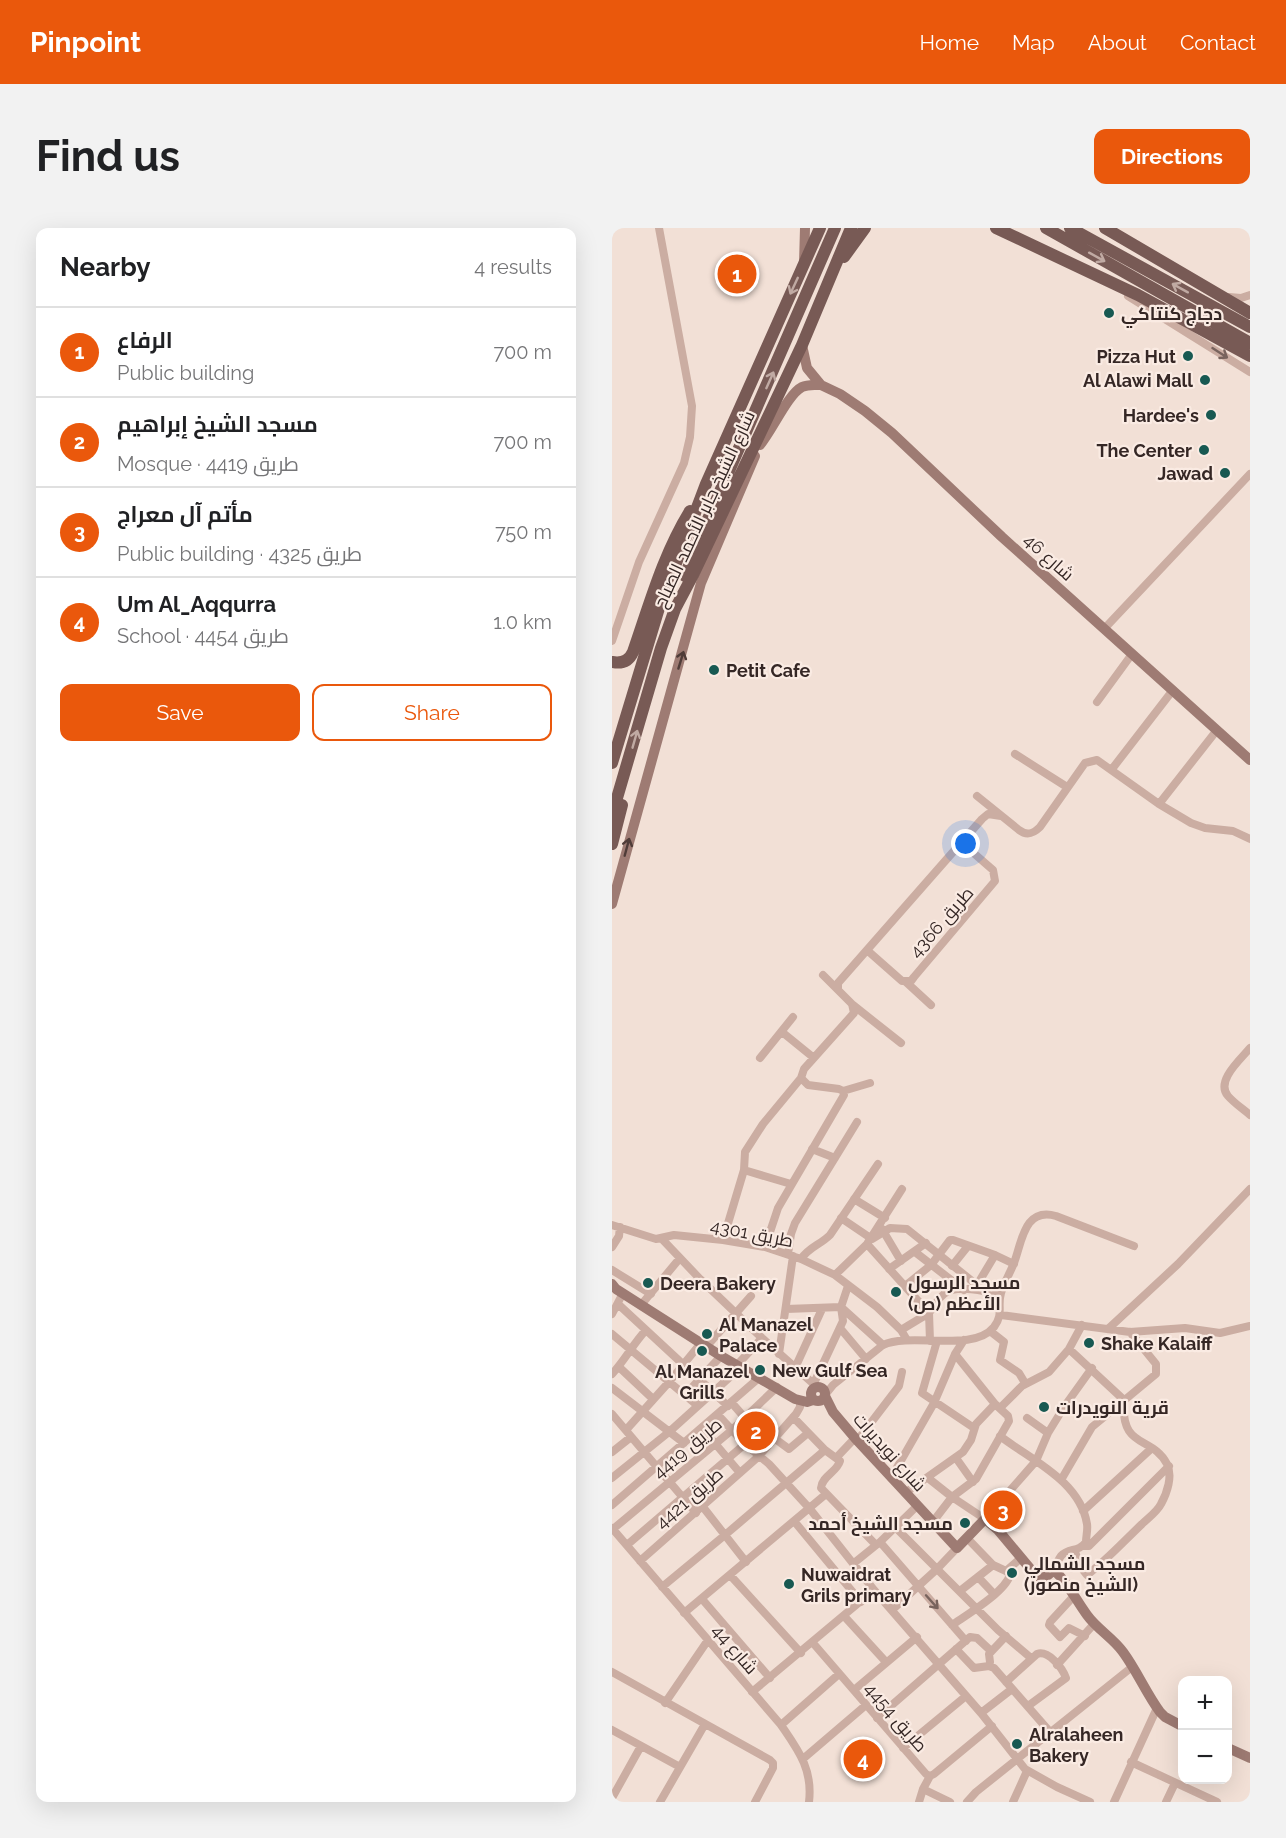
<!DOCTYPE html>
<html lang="en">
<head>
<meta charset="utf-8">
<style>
	:root { --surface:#fff; --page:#f2f2f2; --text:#202124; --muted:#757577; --line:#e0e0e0; --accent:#ea580c }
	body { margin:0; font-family:Raleway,Cairo,sans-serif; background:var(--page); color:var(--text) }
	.controls { position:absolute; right:18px; bottom:18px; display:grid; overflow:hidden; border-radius:12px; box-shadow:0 6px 24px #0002 }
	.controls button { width:54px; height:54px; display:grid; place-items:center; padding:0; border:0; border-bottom:2px solid var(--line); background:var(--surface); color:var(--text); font:30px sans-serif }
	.you { position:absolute; left:354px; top:616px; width:21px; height:21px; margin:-15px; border:4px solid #fff; border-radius:50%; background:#1a73e8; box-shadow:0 0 0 9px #1a73e833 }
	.badge { display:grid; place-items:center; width:39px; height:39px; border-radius:50%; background:var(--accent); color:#fff; font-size:20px; font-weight:700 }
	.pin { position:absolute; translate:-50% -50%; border:3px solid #fff; box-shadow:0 2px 6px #0006 }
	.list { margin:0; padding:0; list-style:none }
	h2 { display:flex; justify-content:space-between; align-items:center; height:78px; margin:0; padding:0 24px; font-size:26px }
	h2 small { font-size:20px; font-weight:400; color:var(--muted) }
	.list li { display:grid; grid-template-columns:39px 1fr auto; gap:18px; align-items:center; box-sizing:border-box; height:90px; padding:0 24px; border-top:2px solid var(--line) }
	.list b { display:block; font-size:22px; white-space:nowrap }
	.list p { margin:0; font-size:20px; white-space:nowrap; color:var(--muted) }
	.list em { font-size:20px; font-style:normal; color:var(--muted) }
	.actions { display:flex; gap:12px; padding:18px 24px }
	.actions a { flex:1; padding:14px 0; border:2px solid var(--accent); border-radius:12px; text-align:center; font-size:21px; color:var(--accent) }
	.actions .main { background:var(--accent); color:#fff }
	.map { position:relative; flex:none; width:638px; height:1574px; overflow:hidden; border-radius:12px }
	header { display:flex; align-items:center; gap:36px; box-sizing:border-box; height:84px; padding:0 30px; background:var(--accent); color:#fff }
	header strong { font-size:28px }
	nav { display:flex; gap:33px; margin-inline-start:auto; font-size:21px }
	.intro { display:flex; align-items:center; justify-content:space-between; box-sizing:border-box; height:144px; padding:0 36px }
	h1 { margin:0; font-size:42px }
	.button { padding:15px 27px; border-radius:12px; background:var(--accent); color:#fff; font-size:21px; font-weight:700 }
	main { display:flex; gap:36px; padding:0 36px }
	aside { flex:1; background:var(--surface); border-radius:12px; box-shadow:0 6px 24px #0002 }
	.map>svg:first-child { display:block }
</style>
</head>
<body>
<header>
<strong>Pinpoint</strong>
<nav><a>Home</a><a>Map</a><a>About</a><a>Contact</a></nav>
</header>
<div class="intro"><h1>Find us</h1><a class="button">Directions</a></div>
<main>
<aside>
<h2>Nearby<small>4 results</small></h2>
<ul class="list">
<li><span class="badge">1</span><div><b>الرفاع</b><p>Public building</p></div><em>700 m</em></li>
<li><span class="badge">2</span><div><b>مسجد الشيخ إبراهيم</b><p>Mosque · طريق 4419</p></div><em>700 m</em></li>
<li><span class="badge">3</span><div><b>مأتم آل معراج</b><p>Public building · طريق 4325</p></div><em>750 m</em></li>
<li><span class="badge">4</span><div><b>Um Al_Aqqurra</b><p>School · طريق 4454</p></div><em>1.0 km</em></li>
</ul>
<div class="actions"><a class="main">Save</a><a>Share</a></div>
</aside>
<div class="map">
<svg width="638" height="1574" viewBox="0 0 638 1574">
	<rect width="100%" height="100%" fill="#f2e0d6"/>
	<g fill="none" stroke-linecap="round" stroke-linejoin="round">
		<path stroke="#cbada2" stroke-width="8" d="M516,68L638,144
			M617,69L629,70L638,67
			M492,401L638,246
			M0,413L27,334L72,235L78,209L80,178L47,0
			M485,474L520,426
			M403,526L455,559
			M500,541L561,462
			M365,568L407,602C415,608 421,606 428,599L473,535L485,532L547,576L579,595L593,600L621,603L638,611
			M547,576L605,502
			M256,723L290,753H299L302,749L383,653L381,642L350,615
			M211,747L226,762
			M294,754L319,777
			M241,777L289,815
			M170,804L202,830
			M638,820C629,831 603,853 616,868C622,875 631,881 638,887
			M148,830L181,789
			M258,855L231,863L227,861L196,857L189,850L192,841L242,785L240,776L226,762V755L370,591L376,586L389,588
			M200,921L223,930
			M132,942L179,956
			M242,971L273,990
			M229,990L260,1011L278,1000L295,1001L370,1061
			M0,997L44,1011L62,1007L111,1012L153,1019L189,1031L223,1047L265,1079L289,1102L295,1112
			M270,1001L289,1033
			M50,1011L88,1051L150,1110L205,1159
			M111,1012L132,942L133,924L151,896L189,850
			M255,1016L317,1085L289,1102
			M0,1019L7,1008L8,999
			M153,1019L166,980L232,867L231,863
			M303,1024L352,1062
			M176,1026L179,1006L183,995L245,894
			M189,1031C197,1019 208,1017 218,1007L266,936
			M340,1038L356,1018
			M277,1041L314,1015
			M0,1042L39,1066
			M223,1047L255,1016L290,961
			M365,1057L383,1027
			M293,1058L319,1037L338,1012H341L383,1027L402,1036
			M6,1076L116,1178
			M29,1077L68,1030
			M174,1081L229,1079L271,1117
			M0,1086L11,1065
			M389,1087L518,1104L573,1100L608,1105L638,1098
			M228,1100L254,1131
			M496,1101L566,1036L638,961
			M378,1103L392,1114L388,1132L407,1145L413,1155
			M0,1106L86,1178
			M318,1113L317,1085C321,1079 326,1071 332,1066C344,1056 374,1063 388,1067
			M325,1113L310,1165L362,1200
			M94,1119L139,1068
			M457,1121L512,1172
			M167,1126L181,1028
			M125,1137L150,1110
			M7,1139L41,1171
			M183,1140L210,1081
			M0,1146C13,1132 21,1116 34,1102
			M202,1155L231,1093L229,1079L236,1058
			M0,1160L72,1215
			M73,1167L109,1128
			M213,1167L221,1157L271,1117C300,1104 361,1125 382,1099C392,1086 385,1078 389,1065C392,1055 398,1045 402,1035C410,1014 412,979 444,988L522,1018
			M119,1174L133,1190
			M388,1180L410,1158L437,1144L457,1121L470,1097
			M0,1186L84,1285
			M106,1187L133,1216L157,1236L198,1281L262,1362L369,1485L413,1541L445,1559L478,1574
			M181,1189L213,1222L228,1233C225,1244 210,1248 209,1260L264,1317
			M415,1190L436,1205
			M90,1200L128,1245
			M14,1202L57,1154L89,1115
			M388,1208C419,1232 468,1253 475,1296C476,1302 474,1308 474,1314C466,1325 457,1319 449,1328C446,1332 444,1337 442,1342
			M162,1210L177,1221L196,1205
			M245,1213L287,1158L290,1144
			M0,1224L19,1209
			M224,1230L243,1210
			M344,1230L361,1254
			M0,1250L57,1204L129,1139
			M279,1250L322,1175L343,1126L352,1112
			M316,1250L340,1269L373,1291L424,1233L436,1205L452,1179L480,1140
			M449,1252L480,1199L544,1146V1136L518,1104
			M293,1265L351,1224L359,1212L364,1196L383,1176
			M0,1277L148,1149
			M91,1279L134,1334
			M471,1283L540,1220
			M182,1293L249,1374
			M320,1295L340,1269L364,1251L397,1193L396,1188L383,1176L343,1126
			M283,1299L386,1402L419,1430
			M0,1300L169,1497C186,1522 201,1541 197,1574
			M1,1301L120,1202L165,1159
			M355,1310L381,1337L394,1343
			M268,1314L354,1413
			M15,1317L133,1216
			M472,1318H477L557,1238
			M463,1323L467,1337L475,1347C495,1332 512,1313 530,1296C536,1290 545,1284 549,1276C555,1265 561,1248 555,1236C540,1207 508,1222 512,1172
			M28,1333L146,1229L184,1186L188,1179V1173
			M242,1335L268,1314L305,1278
			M118,1347L189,1425
			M366,1349L382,1366
			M50,1359L113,1307L213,1222
			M348,1363L381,1337
			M461,1369L438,1394L437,1397L448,1409L457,1400L473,1408
			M90,1371L158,1450
			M280,1382L325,1341L345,1320
			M72,1385L214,1266
			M232,1388L274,1434
			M340,1397C356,1386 393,1364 398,1347L394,1343L409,1330
			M201,1415L314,1546L318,1548L322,1546L380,1498
			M344,1421L362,1440L377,1438L382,1440L438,1504
			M445,1437L482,1396
			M377,1438L378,1434L377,1426L394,1408
			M0,1444L158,1532L161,1535V1540L143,1574
			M394,1454L425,1426C436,1422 450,1439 454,1450L416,1478
			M242,1462L305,1409
			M140,1464L262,1362
			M53,1475L96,1412
			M369,1485L400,1461
			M265,1490L358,1409L365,1410L379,1423
			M169,1497L227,1446
			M0,1502L68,1539
			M291,1520L354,1468
			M192,1530L254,1477
			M519,1534L605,1574
			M311,1561L338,1574
			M0,1570L29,1518
			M48,1574L93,1496
			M307,1574L311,1561L318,1548
			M355,1574L364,1564L520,1439
			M401,1574L415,1543
			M502,1574L545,1480
			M554,1574L563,1555"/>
		<path stroke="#9e7b73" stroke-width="10" d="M192,36L193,0
			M190,117L195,140L209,157L228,166L253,183L280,205L390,309L638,532
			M148,217C160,203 176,166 190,159C196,156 202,157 209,157
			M0,676L89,355L143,228
			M0,1056L4,1061L109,1128L183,1171L195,1174L201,1172
			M199 1166a7 7 0 1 1 14 0a7 7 0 1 1-14 0Z
			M213,1168L221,1184L243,1210L345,1320L373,1291L386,1302L426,1350L435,1348L442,1342C456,1355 464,1372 475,1387C485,1401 501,1410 511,1424C525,1443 534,1465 548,1484L553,1489L570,1498
			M616,1520L638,1530"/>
		<path stroke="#785a55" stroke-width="12" d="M384,0L526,67L638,128
			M434,0L638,115
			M458,0L638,99
			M493,0L638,85
			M232,29L253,0
			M73,348L89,307L223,0
			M0,434C10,436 17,433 21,424C38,375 51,327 78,283
			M0,535L47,380L94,256L208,0
			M0,587L49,420L63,381L81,347L190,117L239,0
			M0,616L10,577"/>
	</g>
	<defs><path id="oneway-shaft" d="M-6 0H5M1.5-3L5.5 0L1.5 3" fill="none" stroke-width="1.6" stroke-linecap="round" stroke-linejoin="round" transform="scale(1.5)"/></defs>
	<g stroke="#c0aaa3">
		<use href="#oneway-shaft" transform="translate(485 29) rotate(29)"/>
		<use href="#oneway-shaft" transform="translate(182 58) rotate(115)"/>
		<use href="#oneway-shaft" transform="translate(568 60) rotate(-151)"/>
		<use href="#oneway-shaft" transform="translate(158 152) rotate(-66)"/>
		<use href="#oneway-shaft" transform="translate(23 511) rotate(-74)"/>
	</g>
	<g stroke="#78635d">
		<use href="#oneway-shaft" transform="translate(608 125) rotate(33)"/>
		<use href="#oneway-shaft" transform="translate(320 1374) rotate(48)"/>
	</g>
	<g stroke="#4f3c38">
		<use href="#oneway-shaft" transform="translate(69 432) rotate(-73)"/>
		<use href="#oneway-shaft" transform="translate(15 619) rotate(-75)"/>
	</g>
	<g fill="#185952" stroke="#faebe3" stroke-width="2">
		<circle cx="497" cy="85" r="6"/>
		<circle cx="576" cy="128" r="6"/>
		<circle cx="593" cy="152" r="6"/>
		<circle cx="599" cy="187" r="6"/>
		<circle cx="592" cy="222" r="6"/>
		<circle cx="613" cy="245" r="6"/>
		<circle cx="102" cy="442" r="6"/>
		<circle cx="36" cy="1055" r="6"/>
		<circle cx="284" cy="1064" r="6"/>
		<circle cx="95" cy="1106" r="6"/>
		<circle cx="477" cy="1115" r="6"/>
		<circle cx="90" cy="1123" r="6"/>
		<circle cx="148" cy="1142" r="6"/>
		<circle cx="432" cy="1179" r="6"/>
		<circle cx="353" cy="1295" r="6"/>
		<circle cx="400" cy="1345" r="6"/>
		<circle cx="177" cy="1356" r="6"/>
		<circle cx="405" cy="1516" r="6"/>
	</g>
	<g text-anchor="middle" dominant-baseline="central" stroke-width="4.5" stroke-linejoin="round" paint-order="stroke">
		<g font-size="18" font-weight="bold" fill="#352725" stroke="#faebe3" text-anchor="start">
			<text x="509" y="85">دجاج كنتاكي</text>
			<text x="564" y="128" text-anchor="end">Pizza Hut</text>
			<text x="581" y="152" text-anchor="end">Al Alawi Mall</text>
			<text x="587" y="187" text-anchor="end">Hardee's</text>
			<text x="580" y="222" text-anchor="end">The Center</text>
			<text x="601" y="245" text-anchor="end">Jawad</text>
			<text x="114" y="442">Petit Cafe</text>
			<text x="296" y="1054">مسجد الرسول<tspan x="296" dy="21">الأعظم (ص)</tspan></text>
			<text x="48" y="1055">Deera Bakery</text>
			<text x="107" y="1096">Al Manazel<tspan x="107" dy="21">Palace</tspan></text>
			<text x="489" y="1115">Shake Kalaiff</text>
			<text x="160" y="1142">New Gulf Sea</text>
			<text x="90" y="1143" text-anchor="middle">Al Manazel<tspan x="90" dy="21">Grills</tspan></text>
			<text x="444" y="1179">قرية النويدرات</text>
			<text x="341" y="1295" text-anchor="end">مسجد الشيخ أحمد</text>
			<text x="412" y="1335">مسجد الشمالي<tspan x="412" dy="21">(الشيخ منصور)</tspan></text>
			<text x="189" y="1346">Nuwaidrat<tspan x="189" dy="21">Grils primary</tspan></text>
			<text x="417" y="1506">Alralaheen<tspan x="417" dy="21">Bakery</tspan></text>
		</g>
		<g font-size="18" fill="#352725" stroke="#faebe3">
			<text transform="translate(92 281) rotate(-65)">شارع الشيخ جابر الأحمد الصباح</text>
			<text transform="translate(437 329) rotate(42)">شارع 46</text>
			<text transform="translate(329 694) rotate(-49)">طريق 4366</text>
			<text transform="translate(140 1005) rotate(11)">طريق 4301</text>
			<text transform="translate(75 1220) rotate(-40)">طريق 4419</text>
			<text transform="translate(278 1224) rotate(48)">شارع نويديرات</text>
			<text transform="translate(77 1270) rotate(-41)">طريق 4421</text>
			<text transform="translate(123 1421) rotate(49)">شارع 44</text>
			<text transform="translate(284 1489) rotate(49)">طريق 4454</text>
		</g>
	</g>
</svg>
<div class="controls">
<button>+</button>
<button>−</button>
</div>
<div class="you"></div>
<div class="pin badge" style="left:125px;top:46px">1</div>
<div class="pin badge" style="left:144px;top:1203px">2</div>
<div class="pin badge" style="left:391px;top:1282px">3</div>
<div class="pin badge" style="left:251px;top:1531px">4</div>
</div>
</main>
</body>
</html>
